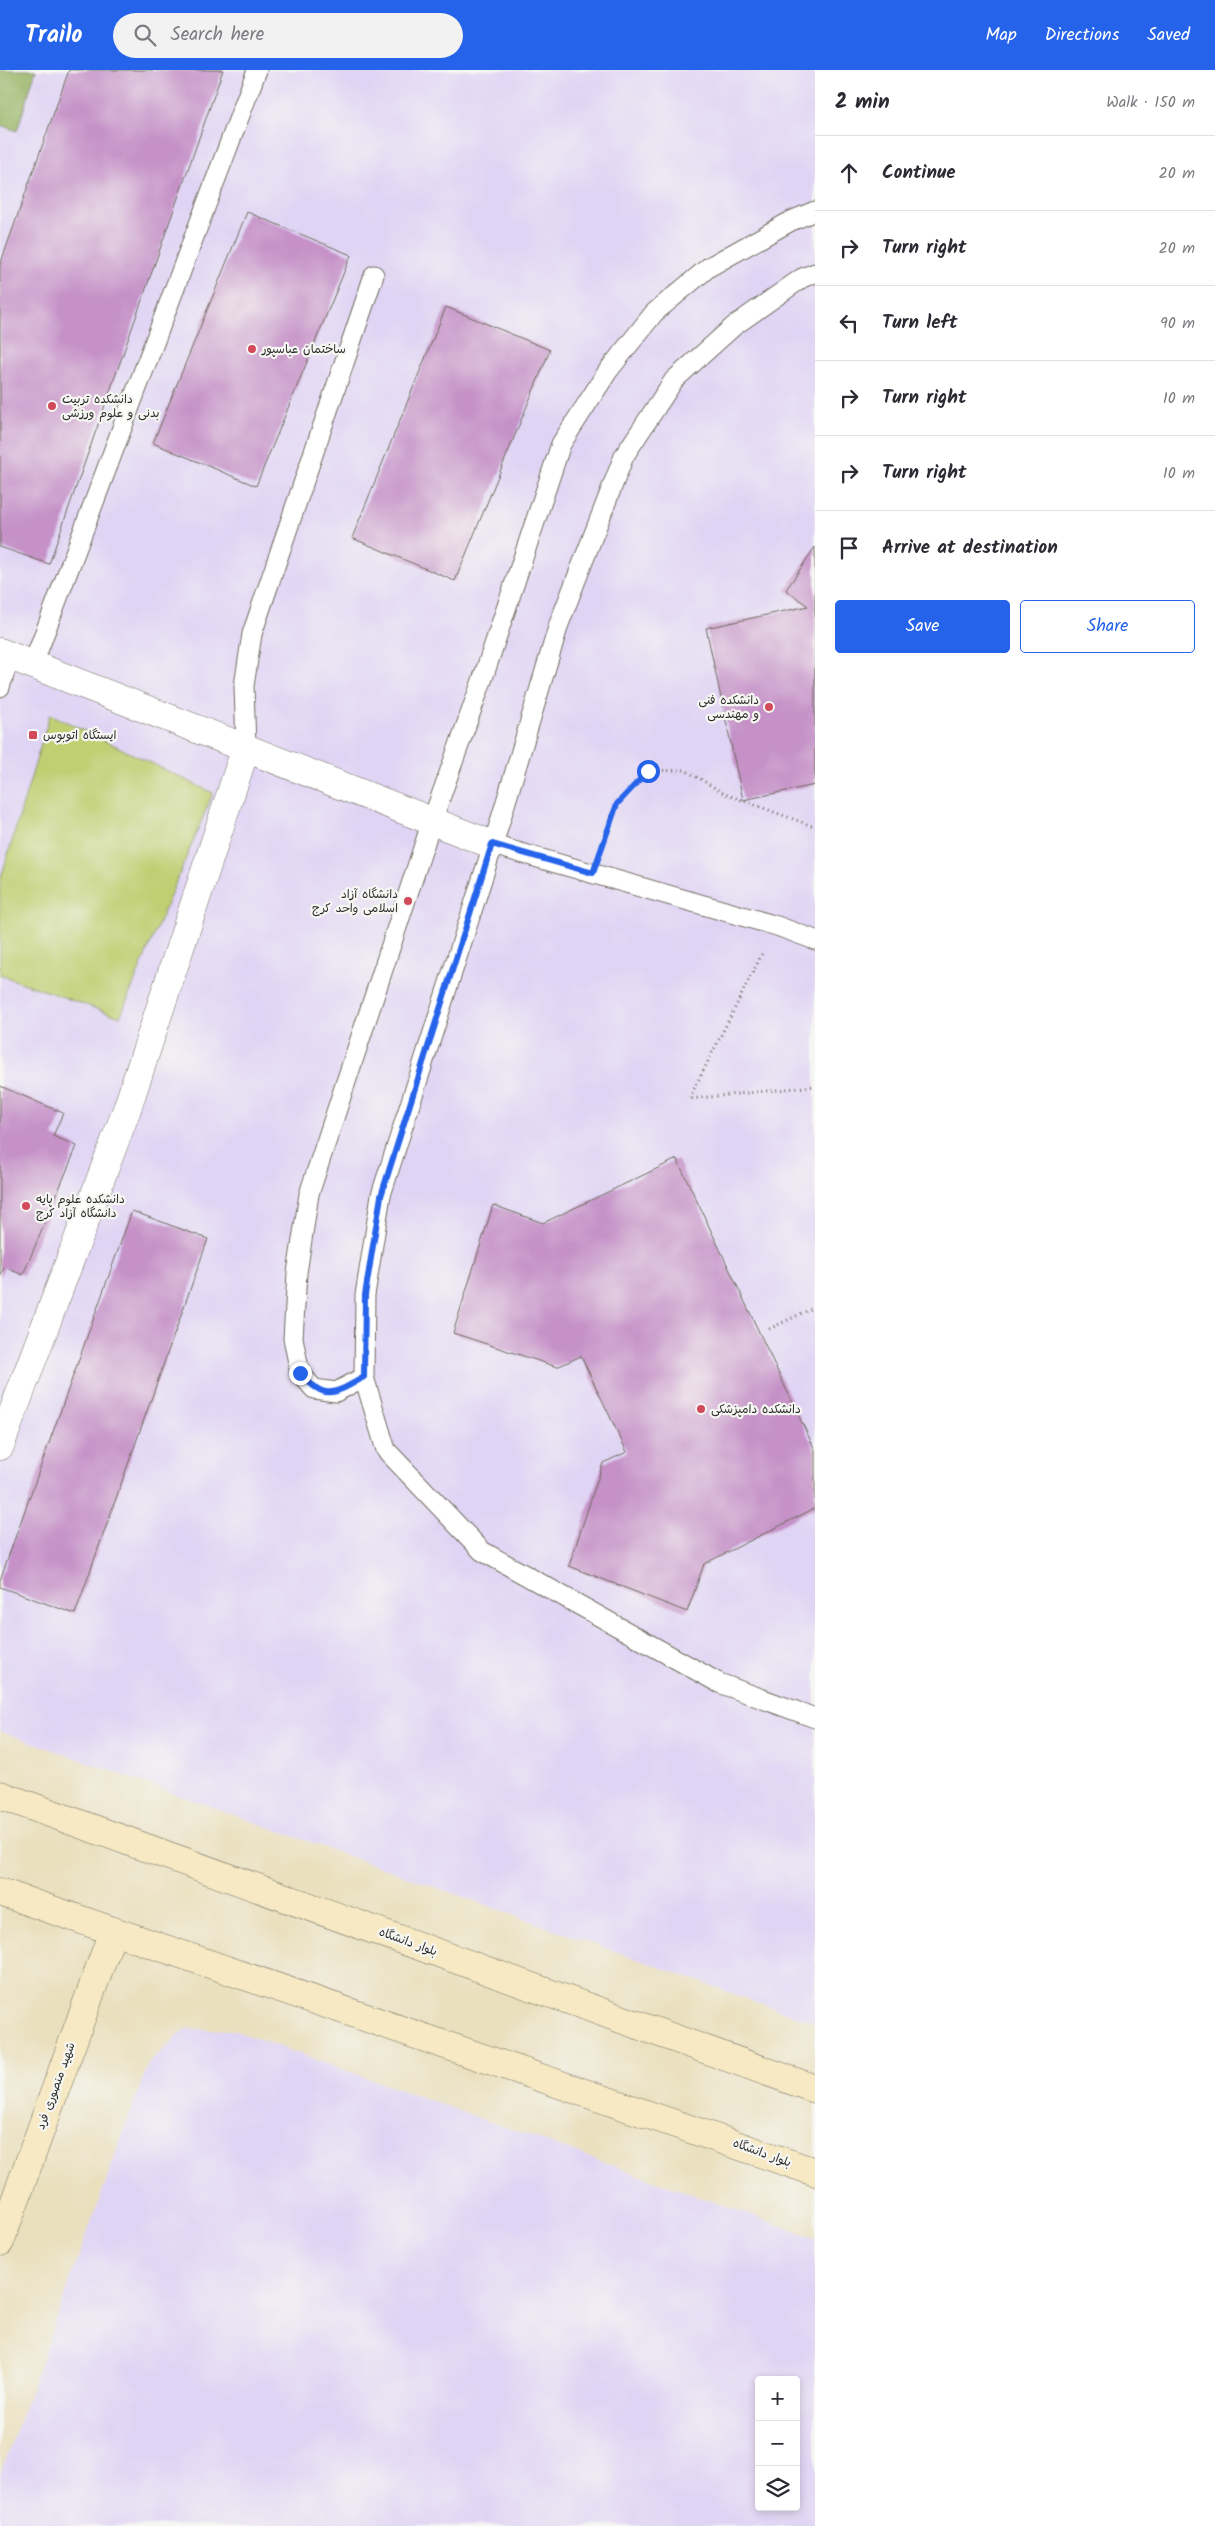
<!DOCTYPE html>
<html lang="en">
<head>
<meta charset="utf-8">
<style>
	:root { --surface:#fff; --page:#f2f2f3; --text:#2b2b33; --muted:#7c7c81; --line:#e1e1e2; --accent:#2563eb }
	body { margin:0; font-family:Kalam,"Playpen Sans Arabic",sans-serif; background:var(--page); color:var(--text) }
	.controls { position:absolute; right:15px; bottom:15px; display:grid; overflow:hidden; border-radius:5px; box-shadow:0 2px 8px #0003 }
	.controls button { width:45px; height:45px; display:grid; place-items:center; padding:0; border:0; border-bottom:1px solid var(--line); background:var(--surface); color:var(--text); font:25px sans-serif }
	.stop { position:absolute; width:15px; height:15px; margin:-11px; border:4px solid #2563eb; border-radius:50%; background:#fff }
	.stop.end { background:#2563eb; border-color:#fff; box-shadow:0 1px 5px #0008 }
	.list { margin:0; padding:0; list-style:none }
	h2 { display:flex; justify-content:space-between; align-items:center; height:65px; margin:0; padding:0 20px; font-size:21px }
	h2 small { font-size:16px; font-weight:400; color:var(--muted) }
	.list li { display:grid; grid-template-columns:32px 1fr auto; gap:15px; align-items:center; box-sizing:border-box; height:75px; padding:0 20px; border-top:1px solid var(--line) }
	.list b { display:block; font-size:19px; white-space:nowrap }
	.list em { font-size:16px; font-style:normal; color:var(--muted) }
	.actions { display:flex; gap:10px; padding:15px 20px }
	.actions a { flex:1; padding:11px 0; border:1px solid var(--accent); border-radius:5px; text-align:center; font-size:18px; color:var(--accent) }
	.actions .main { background:var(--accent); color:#fff }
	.icon { flex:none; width:28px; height:28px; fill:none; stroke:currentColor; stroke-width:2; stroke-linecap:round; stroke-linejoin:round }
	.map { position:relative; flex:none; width:815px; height:2456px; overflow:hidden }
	header { display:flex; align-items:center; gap:30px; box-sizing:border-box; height:70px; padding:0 25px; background:var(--accent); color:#fff }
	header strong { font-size:24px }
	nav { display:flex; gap:28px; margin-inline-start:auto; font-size:18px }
	.search { width:350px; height:45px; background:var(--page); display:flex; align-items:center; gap:12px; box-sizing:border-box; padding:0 18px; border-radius:28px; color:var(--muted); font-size:19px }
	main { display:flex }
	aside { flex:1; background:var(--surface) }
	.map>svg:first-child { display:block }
</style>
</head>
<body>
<header>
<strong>Trailo</strong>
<div class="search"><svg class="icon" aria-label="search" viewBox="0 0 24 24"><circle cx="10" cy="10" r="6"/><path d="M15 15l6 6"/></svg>Search here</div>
<nav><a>Map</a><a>Directions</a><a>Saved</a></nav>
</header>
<main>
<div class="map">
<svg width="815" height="2456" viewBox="0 0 815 2456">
	<rect width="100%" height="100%" fill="#f6f6f2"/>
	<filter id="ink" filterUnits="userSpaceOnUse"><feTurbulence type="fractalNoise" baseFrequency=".02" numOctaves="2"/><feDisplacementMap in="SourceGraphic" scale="10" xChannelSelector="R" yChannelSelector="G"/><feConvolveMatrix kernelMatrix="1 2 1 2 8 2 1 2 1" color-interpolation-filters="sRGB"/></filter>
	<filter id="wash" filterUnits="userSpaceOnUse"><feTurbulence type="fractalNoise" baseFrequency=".0096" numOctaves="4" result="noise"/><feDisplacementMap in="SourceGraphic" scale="20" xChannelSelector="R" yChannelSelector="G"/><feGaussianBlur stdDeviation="1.12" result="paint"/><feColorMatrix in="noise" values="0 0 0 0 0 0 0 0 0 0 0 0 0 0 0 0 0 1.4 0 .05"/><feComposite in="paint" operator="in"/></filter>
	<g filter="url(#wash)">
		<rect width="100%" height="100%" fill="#eae0be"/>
		<path fill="#e0d4f4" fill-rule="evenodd" d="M0,0H815V1953L0,1661Z
			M185,1959L233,1960L815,2168V2456H0V2405L148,1994ZM759,2310H796V2437H759Z"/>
		<path fill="#bfcf72" stroke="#757d4e" d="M50,644L213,723L120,947L0,905V811Z"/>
		<path fill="#97b264" stroke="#616e48" d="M0,0H36L17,61L0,55Z"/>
		<g id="blocks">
			<path fill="#c591c7" d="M69,0H223L49,494L0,477V195Z
				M247,142L351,185L256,416L153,373Z
				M446,237L550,280L455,511L352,468Z
				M815,477V715L743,730L706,558L808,536L786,520Z
				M0,1016L63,1043L53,1066L77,1076L23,1205L4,1197L0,1207Z
				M677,1089L815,1380V1438L704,1494L687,1542L569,1496L603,1393L627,1382L581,1286L557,1297L453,1263L493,1135L543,1153Z
				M132,1141L208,1169L75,1544L0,1517V1510Z"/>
		</g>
	</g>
	<g filter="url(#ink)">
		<use href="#blocks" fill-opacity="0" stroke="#6e6a5e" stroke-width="1"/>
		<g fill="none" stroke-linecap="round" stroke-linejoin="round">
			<g stroke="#6e6a5e" stroke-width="21">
				<path id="lane" d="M815,203L802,208L734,256L674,310L624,386L559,554L493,775L381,1125L365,1225L364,1307L386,1380L482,1481L719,1613L815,1648
					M33,594L257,0
					M0,617L10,586
					M246,677L244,616L252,564L374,205
					M493,775L777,856L815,870
					M364,1307L336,1322L314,1319L300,1303L293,1268L297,1203L309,1124L432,751L484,605L561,374L608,301L654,243L709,197L791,151L815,141"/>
			</g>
			<g stroke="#6e6a5e" stroke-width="29">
				<path id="street" d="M0,582L493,775
					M0,1376L127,1039L246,677"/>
			</g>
			<g stroke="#6e6a5e" stroke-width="29">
				<path id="secondary" d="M0,1725L815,2019
					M0,1822L815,2102
					M0,2172L113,1861"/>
			</g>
			<path stroke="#6e6a5e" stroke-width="3" stroke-dasharray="1 4" stroke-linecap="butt" d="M602,776L617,734L648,701L685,700L725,724L815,757
				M762,884L689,1029L815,1016
				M769,1259L815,1237"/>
			<use href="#lane" stroke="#fff" stroke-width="19"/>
			<use href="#street" stroke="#fff" stroke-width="28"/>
			<use href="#secondary" stroke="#f6e9c3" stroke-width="28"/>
		</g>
	</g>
	<g fill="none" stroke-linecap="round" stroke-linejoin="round" filter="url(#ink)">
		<path stroke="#2563eb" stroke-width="6" d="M300,1303C325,1332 334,1324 364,1307L365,1225L381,1126L492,774L593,803L617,734L648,701"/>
	</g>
	<g fill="#d1495b" stroke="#f6f6f2" stroke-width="2">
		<circle cx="252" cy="279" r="5"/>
		<circle cx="52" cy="336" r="5"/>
		<circle cx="769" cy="637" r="5"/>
		<rect x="28" y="660" width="10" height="10" rx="2.5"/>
		<circle cx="408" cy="831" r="5"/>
		<circle cx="26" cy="1136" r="5"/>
		<circle cx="701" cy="1339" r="5"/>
	</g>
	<g text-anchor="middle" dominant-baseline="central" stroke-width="4.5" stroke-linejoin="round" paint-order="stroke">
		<g font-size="12" fill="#2b2b2b" stroke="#f6f6f2" text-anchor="start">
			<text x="262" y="279">ساختمان عباسپور</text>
			<text x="62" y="329">دانشکده تربیت<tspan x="62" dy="14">بدنی و علوم ورزشی</tspan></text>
			<text x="759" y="630" text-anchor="end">دانشکده فنی<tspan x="759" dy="14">و مهندسی</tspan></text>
			<text x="43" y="665">ایستگاه اتوبوس</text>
			<text x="398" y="824" text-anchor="end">دانشگاه آزاد<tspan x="398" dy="14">اسلامی واحد کرج</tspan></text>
			<text x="36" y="1129">دانشکده علوم پایه<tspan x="36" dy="14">دانشگاه آزاد کرج</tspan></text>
			<text x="711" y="1339">دانشکده دامپزشکی</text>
		</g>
		<g font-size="12" fill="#2b2b2b" stroke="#f6f6f2">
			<text transform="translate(408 1872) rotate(20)">بلوار دانشگاه</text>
			<text transform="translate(56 2016) rotate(-70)">شهید منصوری فرد</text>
			<text transform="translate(762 2083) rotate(20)">بلوار دانشگاه</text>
		</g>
	</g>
</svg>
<div class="controls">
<button>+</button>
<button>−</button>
<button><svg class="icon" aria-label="layers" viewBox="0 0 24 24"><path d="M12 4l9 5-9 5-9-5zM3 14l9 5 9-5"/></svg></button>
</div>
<div class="stop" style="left:648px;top:701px"></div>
<div class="stop end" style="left:300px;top:1303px"></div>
</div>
<aside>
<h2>2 min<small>Walk · 150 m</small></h2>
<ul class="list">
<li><svg class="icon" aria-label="ahead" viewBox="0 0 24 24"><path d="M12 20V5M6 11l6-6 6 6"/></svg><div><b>Continue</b></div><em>20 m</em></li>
<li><svg class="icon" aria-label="right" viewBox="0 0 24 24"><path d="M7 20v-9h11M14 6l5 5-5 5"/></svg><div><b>Turn right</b></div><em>20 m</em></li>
<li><svg class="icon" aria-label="left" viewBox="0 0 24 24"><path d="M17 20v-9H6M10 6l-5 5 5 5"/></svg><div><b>Turn left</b></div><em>90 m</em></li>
<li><svg class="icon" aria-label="right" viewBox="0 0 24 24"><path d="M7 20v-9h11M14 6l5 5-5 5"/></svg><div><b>Turn right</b></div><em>10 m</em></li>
<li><svg class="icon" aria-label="right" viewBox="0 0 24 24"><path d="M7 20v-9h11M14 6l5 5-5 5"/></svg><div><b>Turn right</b></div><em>10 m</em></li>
<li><svg class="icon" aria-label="arrive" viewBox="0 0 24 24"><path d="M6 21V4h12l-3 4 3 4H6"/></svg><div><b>Arrive at destination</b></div></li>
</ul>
<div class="actions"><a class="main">Save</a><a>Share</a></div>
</aside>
</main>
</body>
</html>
